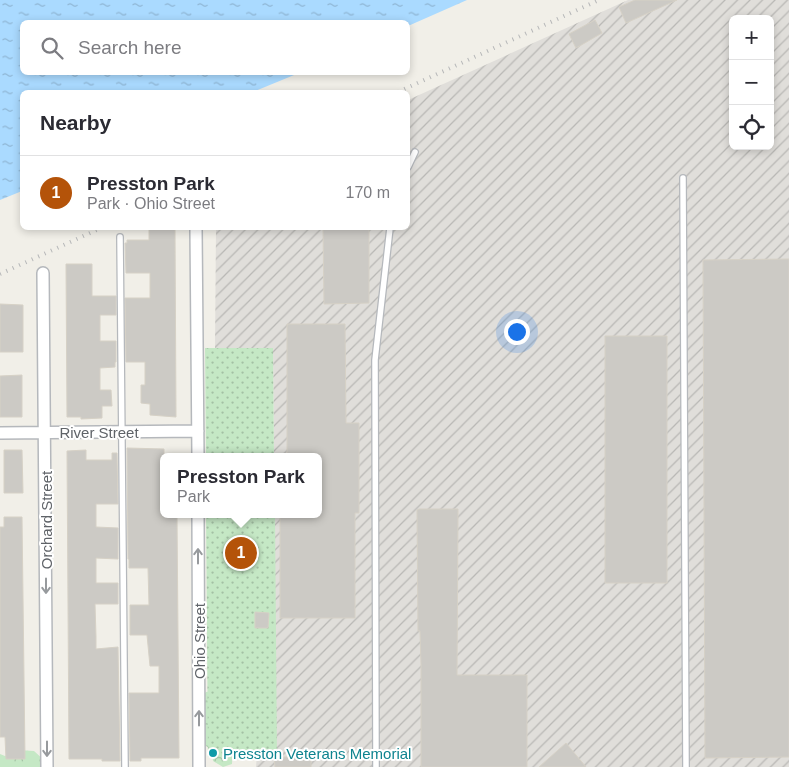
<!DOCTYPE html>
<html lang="en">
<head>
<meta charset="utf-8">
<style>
	:root { --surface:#fff; --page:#f2f2f3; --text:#2b2b33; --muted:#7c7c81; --line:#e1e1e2; --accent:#b45309 }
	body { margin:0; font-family:Arial,sans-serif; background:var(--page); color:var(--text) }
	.controls { position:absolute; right:15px; top:15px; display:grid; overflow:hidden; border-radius:8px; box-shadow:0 2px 8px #0003 }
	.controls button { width:45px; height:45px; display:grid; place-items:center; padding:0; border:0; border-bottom:1px solid var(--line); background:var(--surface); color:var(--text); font:25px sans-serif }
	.you { position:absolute; left:516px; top:331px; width:18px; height:18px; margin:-12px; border:4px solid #fff; border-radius:50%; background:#1a73e8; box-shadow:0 0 0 8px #1a73e833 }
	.badge { display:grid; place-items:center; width:32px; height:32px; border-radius:50%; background:var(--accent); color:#fff; font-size:16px; font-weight:700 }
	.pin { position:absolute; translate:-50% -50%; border:2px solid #fff; box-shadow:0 1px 5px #0006 }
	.popup { position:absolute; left:160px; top:453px; width:162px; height:65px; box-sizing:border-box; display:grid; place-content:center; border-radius:8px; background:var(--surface); filter:drop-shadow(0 1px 4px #0005); font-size:16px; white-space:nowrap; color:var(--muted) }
	.popup b { font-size:19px; color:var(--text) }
	.popup::after { content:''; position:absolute; left:50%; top:100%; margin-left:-10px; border:10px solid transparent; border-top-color:var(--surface) }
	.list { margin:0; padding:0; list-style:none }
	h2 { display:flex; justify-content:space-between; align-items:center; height:65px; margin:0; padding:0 20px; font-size:21px }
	h2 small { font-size:16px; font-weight:400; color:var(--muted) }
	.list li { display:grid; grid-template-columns:32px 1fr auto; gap:15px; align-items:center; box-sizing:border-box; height:75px; padding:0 20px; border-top:1px solid var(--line) }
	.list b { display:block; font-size:19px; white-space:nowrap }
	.list p { margin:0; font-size:16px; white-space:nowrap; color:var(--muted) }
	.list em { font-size:16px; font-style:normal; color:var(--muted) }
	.icon { flex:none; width:28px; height:28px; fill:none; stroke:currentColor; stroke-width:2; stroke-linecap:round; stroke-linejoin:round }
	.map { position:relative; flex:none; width:789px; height:767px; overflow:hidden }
	.search { position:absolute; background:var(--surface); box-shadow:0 2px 8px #0003; left:20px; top:20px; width:390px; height:55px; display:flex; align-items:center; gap:12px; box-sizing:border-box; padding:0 18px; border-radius:8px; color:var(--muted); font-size:19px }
	.panel { position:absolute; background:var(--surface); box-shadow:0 2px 8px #0003; left:20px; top:90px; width:390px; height:140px; border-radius:8px }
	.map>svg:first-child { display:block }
</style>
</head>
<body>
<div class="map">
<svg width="789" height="767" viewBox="0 0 789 767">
	<defs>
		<pattern id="industrial-furrows" width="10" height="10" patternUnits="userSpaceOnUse" patternTransform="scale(1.25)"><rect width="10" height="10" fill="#e0deda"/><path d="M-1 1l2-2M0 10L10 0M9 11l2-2" fill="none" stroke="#b9b8b5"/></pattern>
		<pattern id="forest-crowns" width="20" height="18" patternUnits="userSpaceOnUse" patternTransform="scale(1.25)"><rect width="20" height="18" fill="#c5e8c5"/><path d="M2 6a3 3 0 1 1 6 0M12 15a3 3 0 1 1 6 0" fill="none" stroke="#a3c0a4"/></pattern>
		<pattern id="park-dots" width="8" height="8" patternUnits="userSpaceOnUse" patternTransform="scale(1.25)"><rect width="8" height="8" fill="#c5e8c5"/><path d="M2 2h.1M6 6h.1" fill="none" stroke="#a3c0a4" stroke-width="1.8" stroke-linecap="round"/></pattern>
		<pattern id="water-ripples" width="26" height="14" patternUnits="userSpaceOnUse" patternTransform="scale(1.25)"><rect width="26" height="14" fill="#aadaff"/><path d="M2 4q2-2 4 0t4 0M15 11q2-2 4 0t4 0" fill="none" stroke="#8eb4d2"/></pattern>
	</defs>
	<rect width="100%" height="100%" fill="#f1efe8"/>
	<path fill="url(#industrial-furrows)" fill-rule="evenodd" d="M628,0H789V767H256L275,514H318V457H274L273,349L215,348L216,228H408V100ZM733,19H770V146H733Z"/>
	<path fill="url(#forest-crowns)" d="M214,691L233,745L232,764L223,767L213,761L212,750L200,742V700L206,692Z
		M18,750L34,751L45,761V767H0V754L5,756Z"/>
	<path fill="url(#park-dots)" d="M205,348H273L274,457H206Z
		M206,514H275L277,757H208Z"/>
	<path fill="url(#water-ripples)" d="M0,0H467L408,26V22H22V72L299,73L253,92H22V191L0,200Z"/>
	<path fill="#cccac5" stroke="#d6d1c6" d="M635,0H677L626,23L619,7Z
		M595,20L602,33L576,48L569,34Z
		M149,228H175L176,417L150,415V404L141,403V385H145V362H126L125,298H150V273H126L125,243H127V240H149Z
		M323,228H369V303L324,304Z
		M789,259V757L705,758L703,260Z
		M66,264H92V296H116V315H100V341H116V362H115V367L100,368V390H111L112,406H102V418L81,419V417H67Z
		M0,304L23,305V352H0Z
		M287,324H345L346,423H359V513H355V618H280V514H318V457H287Z
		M605,336H667V583H605Z
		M22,375V417H0V376Z
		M127,448L164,449V516H177L179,758H141V761H130L129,693H159V666H150L147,635H130V605H149L148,568H129V559H128Z
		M4,450H22L23,493H4Z
		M86,450V460H112V453H117L118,504H96V527L118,528V559L96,558V583H118V604H95L96,637V649L118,647L120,761H102V759H69L67,451Z
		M419,509H458L457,675H527V767H421V664L420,631H418L417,510Z
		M4,517H22L25,759H6L5,737H0V527H4Z
		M255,612L269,613L268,628H255Z
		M566,743L586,767H539Z
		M274,757H311V767H275Z"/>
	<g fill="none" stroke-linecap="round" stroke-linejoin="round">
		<g stroke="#b5b8bc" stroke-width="8">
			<path id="lane" d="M408,167L415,152
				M683,178L686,767
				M120,237L125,767
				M376,767L375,360L390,228"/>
		</g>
		<g stroke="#b5b8bc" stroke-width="14">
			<path id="street" d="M196,228L198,457
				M43,273L47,767
				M0,433L198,431
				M198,514L199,767"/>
		</g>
		<use href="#lane" stroke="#fff" stroke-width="5.5"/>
		<use href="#street" stroke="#fff" stroke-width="11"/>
		<path stroke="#b6b7b8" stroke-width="4" stroke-dasharray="1 6" stroke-linecap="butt" d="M398,92L599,0
			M0,274L101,228"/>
	</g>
	<defs><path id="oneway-shaft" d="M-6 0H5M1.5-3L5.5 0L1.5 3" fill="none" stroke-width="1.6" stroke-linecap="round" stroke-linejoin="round" transform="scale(1.25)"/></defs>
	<g stroke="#979a9d">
		<use href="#oneway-shaft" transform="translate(198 556) rotate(-90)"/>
		<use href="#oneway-shaft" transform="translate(46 586) rotate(90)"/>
		<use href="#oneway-shaft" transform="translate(199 718) rotate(-90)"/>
		<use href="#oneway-shaft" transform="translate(47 749) rotate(90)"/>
	</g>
	<circle fill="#0f9aa8" stroke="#fff" stroke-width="2" cx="213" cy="753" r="5"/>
	<g text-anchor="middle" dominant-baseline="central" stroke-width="4" stroke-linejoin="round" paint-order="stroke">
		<g font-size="15" fill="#5f6368" stroke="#fff">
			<text x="99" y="432">River Street</text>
			<text transform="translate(46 520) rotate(-90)">Orchard Street</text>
			<text transform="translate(199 641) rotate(-90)">Ohio Street</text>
		</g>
		<g font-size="15" fill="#0d838f" stroke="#fff" text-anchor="start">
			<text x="223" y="753">Presston Veterans Memorial</text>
		</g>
	</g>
</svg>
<div class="controls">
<button>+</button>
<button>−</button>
<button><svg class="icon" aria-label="locate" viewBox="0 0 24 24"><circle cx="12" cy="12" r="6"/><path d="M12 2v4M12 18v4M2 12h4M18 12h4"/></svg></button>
</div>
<div class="you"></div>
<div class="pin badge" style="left:241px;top:553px">1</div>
<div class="popup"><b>Presston Park</b>Park</div>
<div class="search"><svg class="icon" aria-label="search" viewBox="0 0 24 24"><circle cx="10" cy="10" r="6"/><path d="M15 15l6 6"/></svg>Search here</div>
<section class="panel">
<h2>Nearby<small></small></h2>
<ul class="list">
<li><span class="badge">1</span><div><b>Presston Park</b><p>Park · Ohio Street</p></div><em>170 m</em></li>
</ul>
</section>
</div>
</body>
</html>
